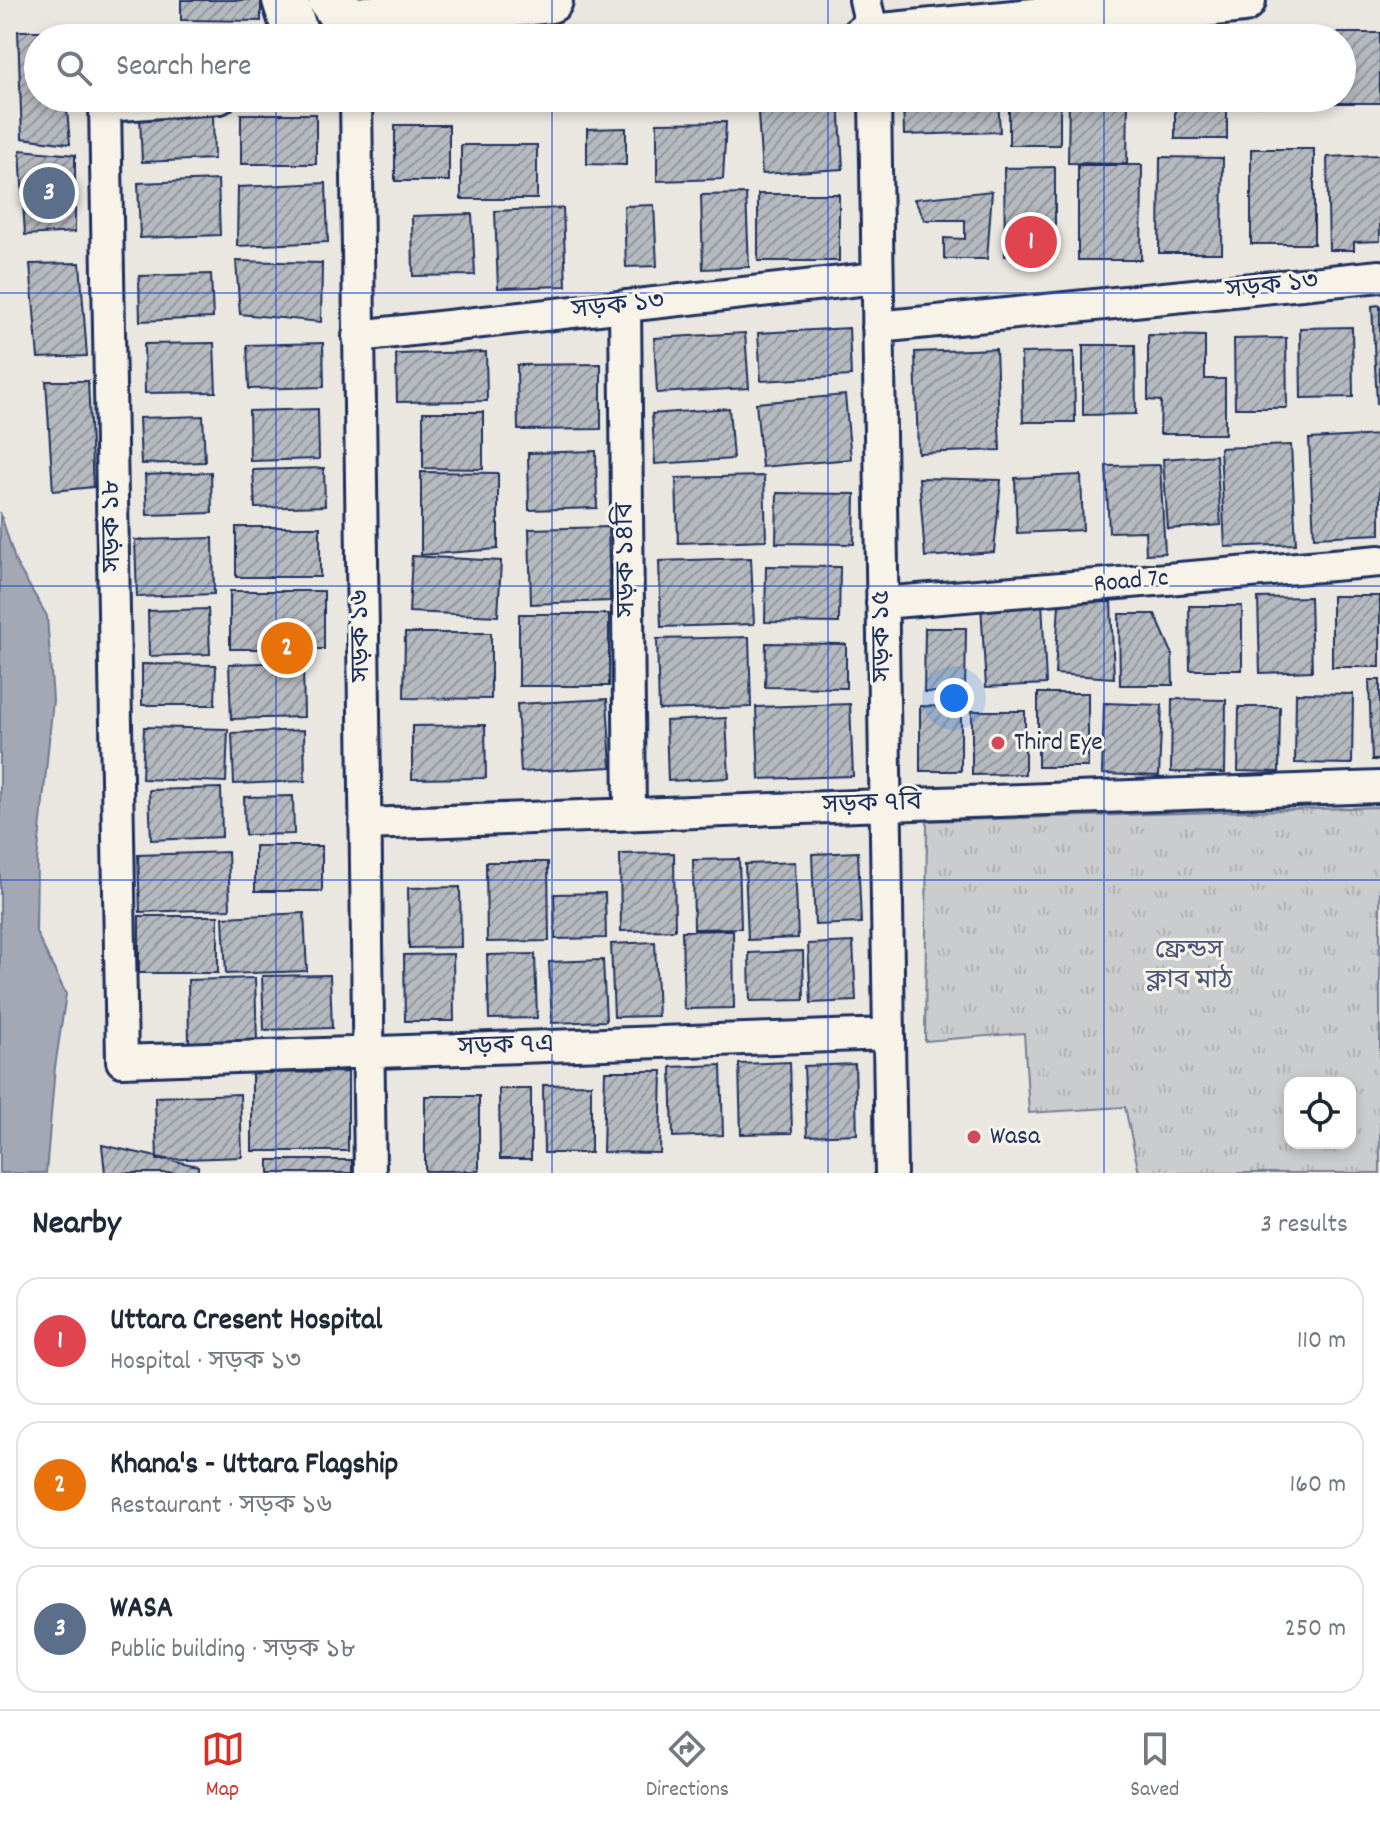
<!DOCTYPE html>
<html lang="en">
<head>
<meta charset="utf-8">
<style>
	:root { --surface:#fff; --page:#f2f2f3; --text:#1f2937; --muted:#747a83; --line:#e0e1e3; --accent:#d93025 }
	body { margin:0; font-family:Dekko,"Noto Sans Bengali",sans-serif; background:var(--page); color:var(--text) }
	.controls { position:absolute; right:24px; bottom:24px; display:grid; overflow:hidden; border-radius:16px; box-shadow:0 4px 12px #0003 }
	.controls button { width:72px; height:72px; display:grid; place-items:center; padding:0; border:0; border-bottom:2px solid var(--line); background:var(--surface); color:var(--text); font:40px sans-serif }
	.you { position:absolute; left:954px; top:698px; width:28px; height:28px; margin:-20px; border:6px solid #fff; border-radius:50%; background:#1a73e8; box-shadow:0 0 0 12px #1a73e833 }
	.badge { display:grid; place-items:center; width:52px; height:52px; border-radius:50%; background:var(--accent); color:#fff; font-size:26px; font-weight:700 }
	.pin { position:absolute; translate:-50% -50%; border:4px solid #fff; box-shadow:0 2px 8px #0006 }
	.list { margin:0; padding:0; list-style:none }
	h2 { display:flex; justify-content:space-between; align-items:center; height:104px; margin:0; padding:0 32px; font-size:34px }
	h2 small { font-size:26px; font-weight:400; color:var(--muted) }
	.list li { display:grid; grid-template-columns:52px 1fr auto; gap:24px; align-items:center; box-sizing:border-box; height:128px; margin:0 16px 16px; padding:0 16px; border:2px solid var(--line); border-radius:24px }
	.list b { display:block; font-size:30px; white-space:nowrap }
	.list p { margin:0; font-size:26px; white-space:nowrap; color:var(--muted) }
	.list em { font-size:26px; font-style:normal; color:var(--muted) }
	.icon { flex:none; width:44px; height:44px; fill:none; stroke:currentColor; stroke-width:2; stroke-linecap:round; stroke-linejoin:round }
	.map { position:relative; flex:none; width:1380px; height:1173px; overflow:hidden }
	.search { position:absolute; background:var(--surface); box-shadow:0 4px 12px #0003; left:24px; right:24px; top:24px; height:88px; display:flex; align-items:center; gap:20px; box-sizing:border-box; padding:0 28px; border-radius:44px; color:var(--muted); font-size:30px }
	.sheet { height:536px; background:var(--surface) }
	nav { display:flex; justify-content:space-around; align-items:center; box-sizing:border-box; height:112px; border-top:2px solid var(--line); background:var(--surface); font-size:22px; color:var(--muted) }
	nav a { display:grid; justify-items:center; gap:4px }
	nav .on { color:var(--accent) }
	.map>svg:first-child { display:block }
</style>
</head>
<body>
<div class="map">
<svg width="1380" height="1173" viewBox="0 0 1380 1173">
	<defs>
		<pattern id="grass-tufts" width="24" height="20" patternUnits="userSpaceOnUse" patternTransform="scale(2)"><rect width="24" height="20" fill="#cbcccd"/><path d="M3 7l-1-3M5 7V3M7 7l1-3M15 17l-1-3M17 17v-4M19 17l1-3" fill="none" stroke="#aeb0b2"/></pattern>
		<pattern id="building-hatch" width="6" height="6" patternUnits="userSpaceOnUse" patternTransform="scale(2)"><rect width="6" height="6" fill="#b6babf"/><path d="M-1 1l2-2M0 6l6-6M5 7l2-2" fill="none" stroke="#93989e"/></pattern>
	</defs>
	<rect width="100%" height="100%" fill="#eae7e0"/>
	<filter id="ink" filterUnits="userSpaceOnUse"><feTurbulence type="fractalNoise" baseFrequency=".0125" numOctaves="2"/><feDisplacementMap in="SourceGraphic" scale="16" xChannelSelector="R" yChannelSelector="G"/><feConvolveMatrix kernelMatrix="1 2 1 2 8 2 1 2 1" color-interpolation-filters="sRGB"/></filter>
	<g filter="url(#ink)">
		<path fill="url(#grass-tufts)" stroke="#737e96" stroke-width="2" fill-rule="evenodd" d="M1380,807V1173H1139L1125,1107L1029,1113L1024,1033L925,1041L927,821ZM1290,1083H1350V1143H1290Z"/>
		<path fill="#a3a8b4" stroke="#6d7892" stroke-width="2" d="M0,512L16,563L47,616L53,700L37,862L36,932L66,994L55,1067L46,1173H0Z"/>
		<path fill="url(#building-hatch)" stroke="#1b2f5e" stroke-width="2" d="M181,0H261V21L181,20Z
			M18,31H61L62,38H38V98H66L70,144L22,138Z
			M1333,33H1380V103H1333V98H1342V38H1333Z
			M757,98H839L843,169L762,174Z
			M903,98H998L1000,132L904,135Z
			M1009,98H1060V145H1009Z
			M1069,98H1128L1127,164L1068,163Z
			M1175,98H1227V139H1175Z
			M1257,98H1317L1316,106L1257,105Z
			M241,114H316V164H241Z
			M213,115L214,159L142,162L140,117Z
			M726,122L723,179L657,181V123Z
			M395,125H449V181H395Z
			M626,128V165L587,164V129Z
			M461,145H537V199H461Z
			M1251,149H1314V244H1251Z
			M20,150L75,155V232L25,235Z
			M1380,155V241L1354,242V250H1329L1327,157Z
			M1160,157L1223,158L1222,253H1159Z
			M1078,165H1142L1141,260H1078Z
			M1055,167V256H1005L1004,168Z
			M218,180L220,235L140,238L138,183Z
			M326,183L328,242L237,246L238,187Z
			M992,191L987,259H944V238L965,239V220H925L914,199Z
			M746,194L749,267L703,269L701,195Z
			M758,194H839V261H758Z
			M654,205L657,266L626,267L624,206Z
			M563,208L566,286L498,288L495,211Z
			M472,214L475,275L413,276L412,216Z
			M236,261L322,263L321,322L240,314Z
			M80,263L87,356L38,358L30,264Z
			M211,274L213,318L140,321L139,276Z
			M1380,305V404H1377L1372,306Z
			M1352,327L1353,397L1301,398L1300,328Z
			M849,328L851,376L761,381L758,333Z
			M745,333L749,388L657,393L654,338Z
			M1148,335L1205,336V379H1225V434H1160L1161,401L1148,400Z
			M1286,338L1287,408H1235L1234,339Z
			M214,343L216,392L145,393L144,344Z
			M323,343L324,387L249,389L247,345Z
			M1083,345H1135L1136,414L1083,415Z
			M996,349L1000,450L918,453L915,352Z
			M486,352L487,401L397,402L396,354Z
			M1074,352L1075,422H1023L1021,353Z
			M601,364V429L518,430L517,365Z
			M46,381H88L93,487L53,491Z
			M845,395L851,459L762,467L756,403Z
			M729,408L733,459L655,464L652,414Z
			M318,409L319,459L250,461L249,411Z
			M423,412H483V469L423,468Z
			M203,416L205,462L141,464L139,418Z
			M1380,435V534L1314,537L1309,439Z
			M1291,445L1296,544L1225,547L1220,448Z
			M596,451L597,508L529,510L528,453Z
			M1216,455L1221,525L1168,529L1163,459Z
			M1160,465L1165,553L1146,554L1145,531L1109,532L1106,466Z
			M324,468L325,506L255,508L253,470Z
			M211,472L212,513L147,515L145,475Z
			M421,472L498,473V549L421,555Z
			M1081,475L1083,530L1017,533L1015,478Z
			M764,476L766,540L678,543L676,478Z
			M919,478L1001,480L994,552L925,557Z
			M777,493L855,494L854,544L776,543Z
			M236,527H320V577H236Z
			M608,527L610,601L531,604L529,529Z
			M213,538L214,594L137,597L135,540Z
			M412,556L501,561L498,616L409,612Z
			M751,558L754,624L661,627L659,561Z
			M766,566L840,567L839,623L765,622Z
			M230,591H324V649H230Z
			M1332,596H1380V667H1332Z
			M1310,597L1312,671L1260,673L1258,598Z
			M1042,601L1046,684L986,687L981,605Z
			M1111,602L1114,678L1055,674L1059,603Z
			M1189,606H1242V670H1190Z
			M208,609L210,654L149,656L148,611Z
			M519,614H609V686H519Z
			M1119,614H1155L1172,653L1173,685H1120Z
			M925,628H966L965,693L924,692Z
			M405,633H491V699L404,698Z
			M749,637L751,707L659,710L657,639Z
			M766,643L846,644V688L765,687Z
			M303,662L304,717L231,719L229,664Z
			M142,664L216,665L215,705H142Z
			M1369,680H1380V760H1372Z
			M1038,693H1088V767H1038Z
			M1296,693L1353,694L1352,764L1295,763Z
			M607,699L611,767L521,772L517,704Z
			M1172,699L1226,700L1225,773L1171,772Z
			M1104,703L1162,705L1159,776L1102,774Z
			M850,704L853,776L759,779L756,707Z
			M920,706L961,707V771H920Z
			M1239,707H1280L1279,772L1238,771Z
			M972,711H1025V774L972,775Z
			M726,718L729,778L668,781L666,721Z
			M485,725L486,778L412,779V726Z
			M144,727L228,729L226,782L142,779Z
			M304,730L305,781L234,784L232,733Z
			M221,788L222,837L151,840L149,790Z
			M293,796L294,834L245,835L244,797Z
			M255,846H322V891H255Z
			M228,852L230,909L140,912L138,855Z
			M858,852L861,923L815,925L812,854Z
			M674,853L675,930L621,931L620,854Z
			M739,859L741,928L694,929L693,860Z
			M486,862H548L549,941L487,942Z
			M795,862L798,938L748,940L745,864Z
			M460,887L461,947L409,948L408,888Z
			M605,893L606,938L555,939L554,894Z
			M304,913L307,971L226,974L223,917Z
			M139,916H218V973H139Z
			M733,930L734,1008L684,1009L682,931Z
			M655,942L658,1016L614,1017L611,944Z
			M853,942L856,1001L811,1003L808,944Z
			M803,951L804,1000L750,1001L749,953Z
			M453,954L454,1021H405L404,955Z
			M535,954L537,1018L489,1019L487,955Z
			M603,960L606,1021L552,1023L549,962Z
			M330,975L332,1028L264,1030L262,976Z
			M255,978L257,1041L189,1043L188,980Z
			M790,1062L792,1133L741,1134L739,1064Z
			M855,1064L857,1134L807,1136L804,1066Z
			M721,1065L723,1135L673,1137L671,1067Z
			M605,1071H662L660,1153L603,1152Z
			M348,1072V1151H252V1073Z
			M591,1084V1153H544L543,1085Z
			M499,1089H531V1159H500Z
			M240,1094L242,1157L157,1160L155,1097Z
			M425,1096H479V1171H425Z
			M102,1145L198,1166V1173H105Z
			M269,1160H352V1173H269Z"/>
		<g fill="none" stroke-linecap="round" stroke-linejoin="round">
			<g stroke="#1b2f5e" stroke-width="36">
				<path id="street" d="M865,0L874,38
					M220,98L105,106L122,1061L889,1034
					M356,98L370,1173
					M875,98L891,1173
					M625,306L630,814
					M878,327L1380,276
					M358,336L877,278
					M882,603L1380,561
					M365,824L1380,787"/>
			</g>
			<g stroke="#1b2f5e" stroke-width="50">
				<path id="secondary" d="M285,0L297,38
					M331,0L341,15L358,20L550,0
					M863,38L1243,0"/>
			</g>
			<use href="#street" stroke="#f7f3e8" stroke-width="30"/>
			<use href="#secondary" stroke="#f7f3e8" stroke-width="44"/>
		</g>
	</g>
	<path fill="none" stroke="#1d4ed8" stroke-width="2" stroke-opacity="0.55" d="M276,0V38M552,0V38M828,0V38M1104,0V38M276,98V1173M552,98V1173M828,98V1173M1104,98V1173M0,293H1380M0,586H1380M0,880H1380"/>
	<g fill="#d1495b" stroke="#f7f3e8" stroke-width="3">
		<circle cx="998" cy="743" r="8"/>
		<circle cx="974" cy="1137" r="8"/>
	</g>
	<g text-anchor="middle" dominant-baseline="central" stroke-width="6" stroke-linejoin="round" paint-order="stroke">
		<g font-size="26" fill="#1b2f5e" stroke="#f7f3e8">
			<text transform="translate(1272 287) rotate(-6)">সড়ক ১৩</text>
			<text transform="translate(618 307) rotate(-6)">সড়ক ১৩</text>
			<text transform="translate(113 526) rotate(-91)">সড়ক ১৮</text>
			<text transform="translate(627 560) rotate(-91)">সড়ক ১৪বি</text>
			<text transform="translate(1131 582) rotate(-5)">Road 7c</text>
			<text transform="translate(362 636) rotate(-91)">সড়ক ১৬</text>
			<text transform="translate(883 636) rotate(-91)">সড়ক ১৫</text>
			<text transform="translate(872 805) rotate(-2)">সড়ক ৭বি</text>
			<text transform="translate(506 1047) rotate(-2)">সড়ক ৭এ</text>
		</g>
		<g font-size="26" fill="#1b2f5e" stroke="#f7f3e8" text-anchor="start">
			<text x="1014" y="743">Third Eye</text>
			<text x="990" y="1137">Wasa</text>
		</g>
		<g font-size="26" fill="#47567a" stroke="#f7f3e8">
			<text x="1189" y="951">ফ্রেন্ডস<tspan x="1189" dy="30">ক্লাব মাঠ</tspan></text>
		</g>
	</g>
</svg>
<div class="controls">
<button><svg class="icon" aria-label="locate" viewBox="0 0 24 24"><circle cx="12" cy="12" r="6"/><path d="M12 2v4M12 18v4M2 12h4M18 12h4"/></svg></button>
</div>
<div class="you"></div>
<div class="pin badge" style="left:1031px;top:242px;background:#e0444e">1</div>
<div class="pin badge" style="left:287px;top:648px;background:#e8710a">2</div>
<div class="pin badge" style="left:49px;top:193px;background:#5c6f8a">3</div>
<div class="search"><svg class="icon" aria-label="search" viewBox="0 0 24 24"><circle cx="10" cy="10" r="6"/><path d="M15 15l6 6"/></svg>Search here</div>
</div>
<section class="sheet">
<h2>Nearby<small>3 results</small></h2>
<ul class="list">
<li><span class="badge" style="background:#e0444e">1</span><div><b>Uttara Cresent Hospital</b><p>Hospital · সড়ক ১৩</p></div><em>110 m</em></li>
<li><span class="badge" style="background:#e8710a">2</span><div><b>Khana's - Uttara Flagship</b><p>Restaurant · সড়ক ১৬</p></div><em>160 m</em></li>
<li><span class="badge" style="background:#5c6f8a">3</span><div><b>WASA</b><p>Public building · সড়ক ১৮</p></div><em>250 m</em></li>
</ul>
</section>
<nav>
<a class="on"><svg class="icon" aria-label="map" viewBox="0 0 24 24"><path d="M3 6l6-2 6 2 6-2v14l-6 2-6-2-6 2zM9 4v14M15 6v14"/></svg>Map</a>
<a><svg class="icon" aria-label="directions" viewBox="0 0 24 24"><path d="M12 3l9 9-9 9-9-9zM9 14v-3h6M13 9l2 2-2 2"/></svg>Directions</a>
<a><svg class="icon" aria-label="saved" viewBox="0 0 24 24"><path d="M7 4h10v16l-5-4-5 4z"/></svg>Saved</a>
</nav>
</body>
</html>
